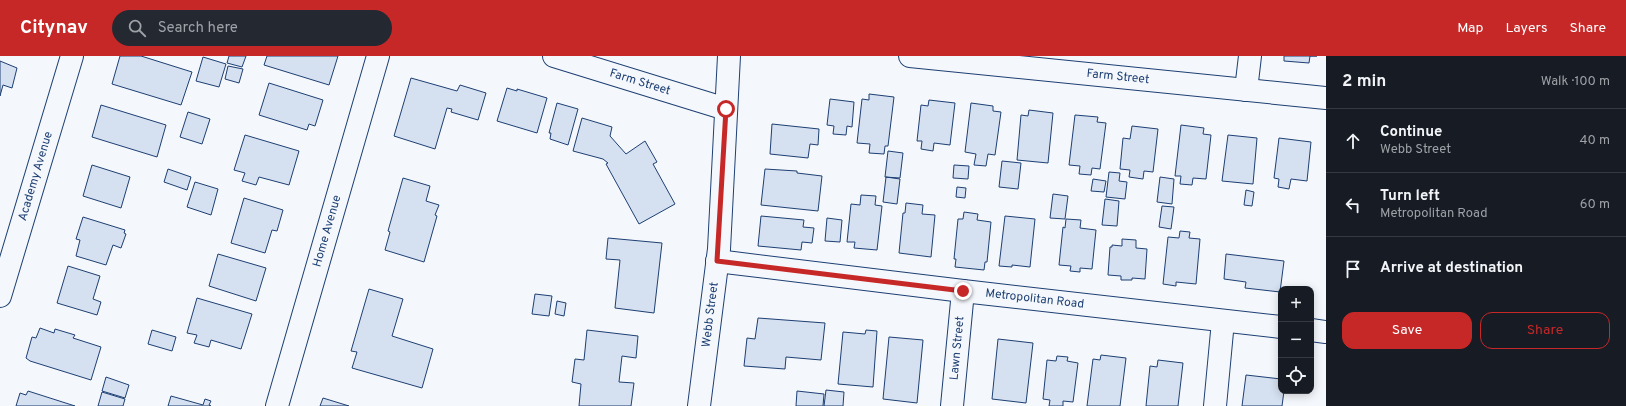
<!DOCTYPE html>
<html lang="en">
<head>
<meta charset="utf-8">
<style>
	:root { --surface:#171b24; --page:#242831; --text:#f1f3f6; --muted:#9ea1a6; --line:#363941; --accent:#c62828 }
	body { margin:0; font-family:Overpass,sans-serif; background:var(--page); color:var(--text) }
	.controls { position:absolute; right:12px; bottom:12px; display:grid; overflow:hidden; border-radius:8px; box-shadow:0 2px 10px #0003 }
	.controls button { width:36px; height:36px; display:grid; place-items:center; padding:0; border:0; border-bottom:1px solid var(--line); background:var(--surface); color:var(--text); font:20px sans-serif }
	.stop { position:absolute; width:12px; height:12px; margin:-9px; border:3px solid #c62828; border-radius:50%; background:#fff }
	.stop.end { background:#c62828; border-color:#fff; box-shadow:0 1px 4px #0008 }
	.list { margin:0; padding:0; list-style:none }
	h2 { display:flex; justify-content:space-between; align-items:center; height:52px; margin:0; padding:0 16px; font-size:17px }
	h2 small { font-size:13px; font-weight:400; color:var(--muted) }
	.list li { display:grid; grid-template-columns:26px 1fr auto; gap:12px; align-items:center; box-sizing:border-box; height:64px; padding:0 16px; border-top:1px solid var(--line) }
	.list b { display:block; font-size:15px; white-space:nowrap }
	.list p { margin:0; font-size:13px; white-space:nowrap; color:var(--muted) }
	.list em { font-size:13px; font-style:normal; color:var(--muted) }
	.actions { display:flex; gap:8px; padding:12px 16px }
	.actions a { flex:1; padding:9px 0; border:1px solid var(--accent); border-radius:12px; text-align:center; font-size:14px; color:var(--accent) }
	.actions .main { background:var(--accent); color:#fff }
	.icon { flex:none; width:22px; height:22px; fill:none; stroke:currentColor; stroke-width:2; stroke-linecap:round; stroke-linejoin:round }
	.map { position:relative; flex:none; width:1326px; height:350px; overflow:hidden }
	header { display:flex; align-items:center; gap:24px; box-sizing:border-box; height:56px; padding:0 20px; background:var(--accent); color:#fff }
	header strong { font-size:19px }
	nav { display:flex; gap:22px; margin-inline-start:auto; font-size:14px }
	.search { width:280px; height:36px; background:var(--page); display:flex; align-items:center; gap:10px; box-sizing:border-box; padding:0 14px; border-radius:22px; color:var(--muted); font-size:15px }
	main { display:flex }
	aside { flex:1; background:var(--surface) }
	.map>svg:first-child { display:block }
</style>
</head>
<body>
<header>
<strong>Citynav</strong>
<div class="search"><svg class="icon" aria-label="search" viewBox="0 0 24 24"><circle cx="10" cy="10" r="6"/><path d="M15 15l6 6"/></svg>Search here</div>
<nav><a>Map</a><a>Layers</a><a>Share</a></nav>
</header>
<main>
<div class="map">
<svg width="1326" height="350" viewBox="0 0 1326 350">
	<rect width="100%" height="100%" fill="#f4f7fb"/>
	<path fill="#d5e0f0" stroke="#1d3f73" d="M120,0H141L192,16L181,49L112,28Z
		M229,0H246L242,11L227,7Z
		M267,0H338L329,29L264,9Z
		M1284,0H1317H1310L1309,7L1284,5Z
		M203,1L226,8L219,31L196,25Z
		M0,5L17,12L12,32L3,29L0,40Z
		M228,10L243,13L239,27L225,23Z
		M411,22L457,35L460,29L486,37L478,64L451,56L452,53L447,52L435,93L394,80Z
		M269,27L323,44L315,70L309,68L307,74L259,59Z
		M507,32L517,35V33L547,42L537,77L497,65Z
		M869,38L894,41L888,90H885L884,98L869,97L870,88L857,87L862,43L869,44Z
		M830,43L854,46L852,71L847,70L846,79L833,78L834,70L827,69Z
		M929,44L955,47L950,89L934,87L933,95L921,93L922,85H917L921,49L928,50Z
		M557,47L578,53L568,89L550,83L551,77H549Z
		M971,47L993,50V55L1001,56L995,99L988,98L986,110L974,109L976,98L965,96Z
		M101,49L166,69L157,101L92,81Z
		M1029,54L1053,57L1048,107L1017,104L1021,59L1028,60Z
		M188,56L210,63L202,88L180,81Z
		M1075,59L1098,61L1097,66L1106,67L1100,113L1092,112L1091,119L1079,118L1080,110L1069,109Z
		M582,62L612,71L610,80L626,98L645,85L657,106L653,108L675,148L639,168L606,108L608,107L603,103L573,95Z
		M772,68L819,73L818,89L810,88L808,102L770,98Z
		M1181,69L1204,72L1203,78L1211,79L1206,123L1193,122L1192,129L1180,128L1181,120H1175Z
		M1132,70L1158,73L1153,116L1144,115L1143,123L1129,121L1130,114L1120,113L1123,82L1130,83Z
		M245,79L299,95L289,129L259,121L256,129L242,125L245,117L234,114Z
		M1228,79L1257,82L1253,128L1222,125Z
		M1279,82L1311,86L1307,125L1291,123L1289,133L1278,131L1279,123L1274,122Z
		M888,95L903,97L900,122L885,121Z
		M1002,105L1021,107L1018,133L999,131Z
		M92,109L130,121L121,152L83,140Z
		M954,109L969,110L968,123L953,122Z
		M168,113L191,121L187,134L164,126Z
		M765,113L797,115V117L822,120L818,155L761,149Z
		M1109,116L1120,117L1119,125L1127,126L1125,143L1106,141Z
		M886,121L900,123L897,148L883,146Z
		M1160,121L1174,123L1172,148L1157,146Z
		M403,122L430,130L426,145L439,149L435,159L437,160L424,206L385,194L390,176L388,175Z
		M1093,123L1106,125L1104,136L1091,135Z
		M195,126L218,133L211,159L187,151Z
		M957,131L966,132L965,142L956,141Z
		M1246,134L1254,136L1252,150L1244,149Z
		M1053,138L1068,140L1065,163L1050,162Z
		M861,139L876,140L875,149L882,150L877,194L854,192L855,186H847L851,148L860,149Z
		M244,142L283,154L277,175L272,174L265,197L231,187Z
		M1105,143L1119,145L1117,170L1102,169Z
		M906,147L923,149L922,158L935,159L931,201L899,197L903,157H905Z
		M1162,150L1174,151L1171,173L1159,171Z
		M964,156L978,158L977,164L991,166L987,206H985L984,214L955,211L956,203H954L958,163H963Z
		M761,160L804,164L803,171L814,172L812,187L802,186L801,194L758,190Z
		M1005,160L1035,163L1030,211L1012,209V211L999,210Z
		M83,161L125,174L124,177L126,178L121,192L113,189L106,209L76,200L80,184L76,183Z
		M827,162L842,164L840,186L825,185Z
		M1066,163L1081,164L1080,172L1096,174L1092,213L1080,212V216L1070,215L1071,210L1059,209L1063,171L1065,172Z
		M1180,175L1190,176L1189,182L1200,183L1196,228L1176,226V230L1163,228L1168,181L1179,182Z
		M608,182L662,187L654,257L615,252L620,204L606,203Z
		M1122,183L1136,184V192L1147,193L1145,223L1132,222V224H1121V220L1108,219L1110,191H1112V189L1122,190Z
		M218,198L266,212L256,245L209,230Z
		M1226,198L1284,205L1280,236L1245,232L1246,226L1224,223Z
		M68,210L100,220L93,243L101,246L97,259L57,247Z
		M369,233L403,243L392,280L433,293L422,332L352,312L357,296L351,295Z
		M535,238L552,240L549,260L532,258Z
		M197,242L252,258L241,293L211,284L209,291L194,287L197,279L187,277Z
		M557,245L566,247L564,260L555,258Z
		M758,262L825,267L821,304L786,301L785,313L744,310L747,282L755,283Z
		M40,272L54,277L55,273L75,279L73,282L101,291L91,324L30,305L26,302L32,281L36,282Z
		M152,274L176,281L172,295L148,288Z
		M587,274L638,280L636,302L622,300L619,326L634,327L631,350H579L581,328L572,326L575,303L584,304Z
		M866,274L877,275L873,331L838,328L843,276L865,278Z
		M889,281L923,284L917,347L883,343Z
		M998,283L1033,287L1026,347L992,343Z
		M1101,299L1126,302L1120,350H1087L1093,303L1100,304Z
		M1057,300L1068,301L1067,305L1078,307L1073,346L1063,345V350H1049L1050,344L1043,343L1047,304L1056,305Z
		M1158,304L1183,307L1178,350H1146L1150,310L1157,311Z
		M1246,319L1281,323V335H1284L1282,350H1242Z
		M106,321L129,329L125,342L102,335Z
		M826,334L844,336L843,350H824Z
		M28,335L75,350H16L20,337L26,339Z
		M797,335L824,338L823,350H796Z
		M102,336L125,343L123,350H98Z
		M171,340L203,349L205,343L211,345L209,349L211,350H168Z
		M323,342L349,350H320Z"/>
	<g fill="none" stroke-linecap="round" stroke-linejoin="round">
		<g stroke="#1d3f73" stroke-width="24">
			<g id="street">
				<path id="s1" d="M554,0L726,53"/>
				<path id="s2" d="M910,0L1326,42"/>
				<path d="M1246,34L1250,0"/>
				<path id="s3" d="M717,205L963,235L1281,271"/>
				<path d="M1311,274L1326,276"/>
				<path id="s4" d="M277,350L378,0"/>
				<path id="s5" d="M699,350L719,193L729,0"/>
				<path id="s6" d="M952,350L963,235"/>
				<path d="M1215,350L1223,265"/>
			</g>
		</g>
		<g stroke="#1d3f73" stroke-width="24">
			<g id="secondary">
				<path id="s7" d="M0,240L72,0"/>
			</g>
		</g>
		<use href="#street" stroke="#f4f7fb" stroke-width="22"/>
		<use href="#secondary" stroke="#f4f7fb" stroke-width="22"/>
	</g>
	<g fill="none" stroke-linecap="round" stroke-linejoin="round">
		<path stroke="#c62828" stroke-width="5" d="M726,53L717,205L963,235"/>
	</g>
	<g text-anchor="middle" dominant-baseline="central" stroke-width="3" stroke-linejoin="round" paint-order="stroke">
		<g font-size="12" fill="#1d3f73" stroke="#f4f7fb">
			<text stroke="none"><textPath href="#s2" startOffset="209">Farm Street</textPath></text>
			<text stroke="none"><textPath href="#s1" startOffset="90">Farm Street</textPath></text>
			<text stroke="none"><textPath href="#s7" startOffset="125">Academy Avenue</textPath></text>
			<text stroke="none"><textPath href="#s4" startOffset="182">Home Avenue</textPath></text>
			<text stroke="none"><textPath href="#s3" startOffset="320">Metropolitan Road</textPath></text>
			<text stroke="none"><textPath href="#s5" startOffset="92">Webb Street</textPath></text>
			<text stroke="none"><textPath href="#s6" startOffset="58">Lawn Street</textPath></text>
		</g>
	</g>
</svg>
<div class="controls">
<button>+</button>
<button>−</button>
<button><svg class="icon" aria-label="locate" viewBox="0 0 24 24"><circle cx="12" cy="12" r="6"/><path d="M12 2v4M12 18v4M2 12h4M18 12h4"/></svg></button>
</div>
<div class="stop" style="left:726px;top:53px"></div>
<div class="stop end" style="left:963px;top:235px"></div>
</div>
<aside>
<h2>2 min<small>Walk · 100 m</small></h2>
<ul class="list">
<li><svg class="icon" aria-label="ahead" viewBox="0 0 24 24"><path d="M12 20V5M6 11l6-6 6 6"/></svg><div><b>Continue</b><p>Webb Street</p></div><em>40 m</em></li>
<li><svg class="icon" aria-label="left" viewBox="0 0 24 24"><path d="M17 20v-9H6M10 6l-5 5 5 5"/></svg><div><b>Turn left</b><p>Metropolitan Road</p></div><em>60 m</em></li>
<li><svg class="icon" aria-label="arrive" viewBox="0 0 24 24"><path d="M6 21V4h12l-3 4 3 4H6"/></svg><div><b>Arrive at destination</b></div></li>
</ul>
<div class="actions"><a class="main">Save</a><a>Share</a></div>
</aside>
</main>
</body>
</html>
